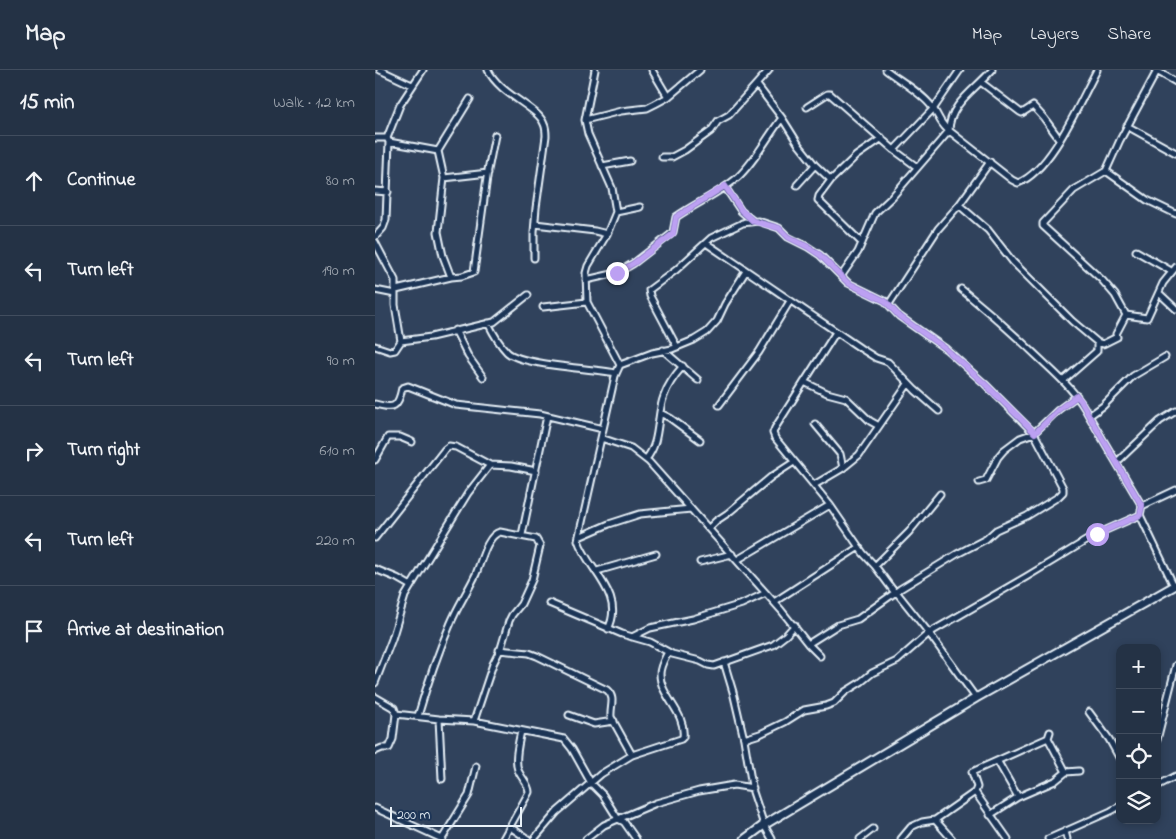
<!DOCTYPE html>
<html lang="en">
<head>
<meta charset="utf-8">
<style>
	:root { --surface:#243245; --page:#303e50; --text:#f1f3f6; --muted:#a3aab3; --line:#414d5e }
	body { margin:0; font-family:"Indie Flower",sans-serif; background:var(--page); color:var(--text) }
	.controls { position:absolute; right:15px; bottom:15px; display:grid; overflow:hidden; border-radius:10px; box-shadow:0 2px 8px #0003 }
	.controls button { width:45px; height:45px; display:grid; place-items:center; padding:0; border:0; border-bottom:1px solid var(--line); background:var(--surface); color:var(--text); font:25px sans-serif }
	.scale { position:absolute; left:15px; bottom:12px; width:132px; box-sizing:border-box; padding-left:5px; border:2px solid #e8f1f8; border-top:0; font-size:14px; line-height:18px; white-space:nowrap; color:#e8f1f8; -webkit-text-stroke:4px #1d3557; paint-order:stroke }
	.stop { position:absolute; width:15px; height:15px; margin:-11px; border:4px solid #bca0f2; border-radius:50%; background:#fff }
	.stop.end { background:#bca0f2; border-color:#fff; box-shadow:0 1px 5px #0008 }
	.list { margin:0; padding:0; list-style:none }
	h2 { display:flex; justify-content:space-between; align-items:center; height:65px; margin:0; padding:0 20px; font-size:21px }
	h2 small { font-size:16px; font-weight:400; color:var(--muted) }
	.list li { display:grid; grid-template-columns:32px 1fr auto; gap:15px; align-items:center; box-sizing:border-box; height:90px; padding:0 20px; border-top:1px solid var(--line) }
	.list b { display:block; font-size:19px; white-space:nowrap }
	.list em { font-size:16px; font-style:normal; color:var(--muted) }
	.icon { flex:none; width:28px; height:28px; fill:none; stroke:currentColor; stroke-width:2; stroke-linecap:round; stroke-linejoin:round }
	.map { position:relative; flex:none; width:801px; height:769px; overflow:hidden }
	header { display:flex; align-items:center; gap:30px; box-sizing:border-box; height:70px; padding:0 25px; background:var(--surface); border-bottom:1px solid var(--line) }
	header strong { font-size:24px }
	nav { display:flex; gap:28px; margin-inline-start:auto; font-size:18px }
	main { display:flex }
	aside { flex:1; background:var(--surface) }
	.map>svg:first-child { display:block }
</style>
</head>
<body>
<header>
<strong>Map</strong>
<nav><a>Map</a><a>Layers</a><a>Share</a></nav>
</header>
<main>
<aside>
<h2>15 min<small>Walk · 1.2 km</small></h2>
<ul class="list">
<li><svg class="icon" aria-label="ahead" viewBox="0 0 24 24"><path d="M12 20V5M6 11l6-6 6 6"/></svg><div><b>Continue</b></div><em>80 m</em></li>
<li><svg class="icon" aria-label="left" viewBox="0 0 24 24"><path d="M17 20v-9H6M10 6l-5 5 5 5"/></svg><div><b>Turn left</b></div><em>190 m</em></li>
<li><svg class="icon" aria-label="left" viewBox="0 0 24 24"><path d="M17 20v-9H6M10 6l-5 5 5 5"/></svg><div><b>Turn left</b></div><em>90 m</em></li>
<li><svg class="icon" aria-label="right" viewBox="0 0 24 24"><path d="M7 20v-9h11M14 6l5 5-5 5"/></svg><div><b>Turn right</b></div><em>610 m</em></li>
<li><svg class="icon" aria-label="left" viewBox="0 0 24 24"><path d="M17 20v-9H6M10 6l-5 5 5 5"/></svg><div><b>Turn left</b></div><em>220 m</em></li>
<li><svg class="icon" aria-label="arrive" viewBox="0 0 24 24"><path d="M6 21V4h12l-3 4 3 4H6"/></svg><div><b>Arrive at destination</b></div></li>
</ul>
</aside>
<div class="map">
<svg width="801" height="769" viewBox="0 0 801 769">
	<rect width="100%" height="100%" fill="#30425c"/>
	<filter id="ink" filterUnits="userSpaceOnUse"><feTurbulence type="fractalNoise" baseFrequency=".02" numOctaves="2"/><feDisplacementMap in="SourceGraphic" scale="10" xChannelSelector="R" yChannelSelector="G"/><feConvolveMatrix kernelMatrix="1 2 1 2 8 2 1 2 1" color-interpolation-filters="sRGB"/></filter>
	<g filter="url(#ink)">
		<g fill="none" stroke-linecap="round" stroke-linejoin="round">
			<g stroke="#e8f1f8" stroke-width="9">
				<path id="street" d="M5,0L37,15
					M113,0C125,25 163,37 169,54C171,58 171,62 171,66L161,138L159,162V188
					M220,0L210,50L213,64L237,118L241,142L232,164L213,196L211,203L212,232L245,295L240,306L203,470C212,499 251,525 233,559
					M277,0L293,27
					M511,0C524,10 547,23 557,37C563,44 564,52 572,59L637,110L643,113C677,100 705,31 722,0
					M780,0L801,12
					M607,13L645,42L647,43L658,36L669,48L685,70
					M382,15L407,48L424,75L440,95L456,110L444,126L443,130L487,173
					M432,37L452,24H455L519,80L542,97
					M210,50L246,41L272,38L280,34L293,27L325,0
					M752,56L801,83
					M0,68H12
					M14,72L63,81L95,29
					M519,80L559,38L585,0
					M63,81L69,108L63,162L68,186L76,207
					M287,87H297L310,80L336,61L343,51L354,45L394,0
					M227,96L255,91
					M731,101L772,130L801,144
					M69,108L113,103
					M456,110L481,86L507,68
					M422,115L440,95
					M350,117L366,141L378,151
					M0,121L13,122
					M584,135L613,160L638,192L697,251L722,272L728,274L742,267L741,264L751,245
					M241,142L265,137
					M367,153L383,151L404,158L413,167L433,177L445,185L473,213L510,231L524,246L571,279L610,314L659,363L688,418V422L683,427L652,446L621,460L611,469L582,484L525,519L483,549L463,555L433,574
					M160,154L220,161L232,164
					M0,167L8,158L11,150L14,72L12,68L25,35L48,0
					M0,172L20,210V235L26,271L20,280L15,281L0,276
					M331,173L485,278L501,288L513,292L540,320L564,341
					M761,181L796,201
					M467,205L483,182L500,143L517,127L574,61C574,34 601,19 617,0
					M211,210L242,203L259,193L295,165L298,162L301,147C321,133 345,123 363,107C381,90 392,67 407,48
					M586,219C613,241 639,264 664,288C683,306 702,322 714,346L767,436L765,445L799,516
					M0,220L20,224
					M21,220L76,207L87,206L99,202L113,100L120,65
					M784,223L801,239
					M514,234L563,159L584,135L615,92
					M168,237L212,232
					M751,245L740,225L727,210L668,156V153L699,120L731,101L745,70L782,1
					M751,245L772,248L788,213L801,197
					M113,253C118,263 124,274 132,282C145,295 220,299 241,303
					M80,260L93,286L108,307
					M461,262L400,358L398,363L400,368L455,435L488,483L500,496L520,523L523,524L554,563L601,628
					M26,271L56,267L119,252L153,225
					M302,277L275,226L274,220L301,200L336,168L370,152
					M288,280L323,310
					M245,295L277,283L297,279L319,270L332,262L342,251L350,234L371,201
					M689,310L722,281V272
					M429,312L452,323L471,328L495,351L504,356
					M0,334C19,339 23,338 27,318L33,316L81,335L165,344L228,359
					M344,335L384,282L415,231
					M285,343L295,348L325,370
					M714,346L728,336L758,306L790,287
					M440,354L465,384L468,398
					M226,368L256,378L274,392L406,540L433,574L445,586
					M271,389C286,372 281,346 289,326C293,314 300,305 308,296
					M0,390L13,367H25L37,372
					M742,392L785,351L801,341
					M604,412L611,410L623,387L629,380L645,368L659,363L683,340L702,326
					M439,415L468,398L484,385L533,314
					M767,436L801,420
					M334,458L341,451L353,443L396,407L419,392
					M147,465L172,346
					M204,467L234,454L265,444L316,439
					M0,468L70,379L74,376L81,377L115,395L136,396L161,401
					M362,490L455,435
					M325,492L357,484
					M500,496L534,462L565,424
					M0,499L22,508L36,516
					M222,501L281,484
					M399,532L484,477
					M174,533L247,564L275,572L297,584L325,591L333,595L339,596L398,575L411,565L420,555
					M257,567L275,558L318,549L367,534L391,523
					M124,580L154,583L162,586L232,620C241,628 235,636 236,647L257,685
					M349,592L358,622L369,669
					M0,613L17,569L30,526L36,516L93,423L115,395
					M0,627L19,638L21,644L64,649L99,651L189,669L197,679L216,713L228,725L243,749L249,752L261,769
					M714,642L734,669L745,689
					M194,645L219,654L239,651
					M43,646C52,615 62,585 75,555C82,537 93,521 101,504C106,492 112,465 125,462L161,469L165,476L157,510L146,534L137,545L134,551L126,578L118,594L99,651
					M64,649L67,709
					M673,668L691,702
					M782,670L801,595
					M0,681L7,678H14L18,669L21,644
					M623,692L643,727
					M782,716L801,706
					M0,738L67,769
					M615,745L643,727L680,711L691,702L704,701
					M560,750L577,769
					M389,755L378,722L369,669L385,664L410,652L429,640L451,636L459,633L470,622L486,612L497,603L522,591L554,563L651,507L722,464L765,445
					M390,755H389L397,769
					M135,757L153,769
					M690,761L692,769
					M67,769L94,725L101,696
					M128,769L154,722C154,714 146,708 143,700C139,689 144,672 146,661
					M159,769L182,742L226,704L257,685L306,669L308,667C311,641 285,627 285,604C285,596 290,588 293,582
					M211,769L229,755L281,733L324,721L359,715L378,718
					M485,769L498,759
					M526,769L536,757L547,752L560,750L600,722
					M633,769L600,722L602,717L597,702L673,668L675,662
					M673,769L736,741L745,736"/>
			</g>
			<g stroke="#e8f1f8" stroke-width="11">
				<path id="secondary" d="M370,769L389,755L601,628L801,515"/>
			</g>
			<use href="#street" stroke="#1d3557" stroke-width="5"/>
			<use href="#secondary" stroke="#1d3557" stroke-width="7"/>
		</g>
	</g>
	<g fill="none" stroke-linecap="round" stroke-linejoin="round" filter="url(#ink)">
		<path stroke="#bca0f2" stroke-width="6" d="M242,203L259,193L298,164L301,147L350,116L366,140L378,151L404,158L413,167L433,177L445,185L473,213L510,231L524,246L571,279L610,314L660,363L683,340L702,326L706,331L714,346L767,436L765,445L722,464"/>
	</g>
</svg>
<div class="controls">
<button>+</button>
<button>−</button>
<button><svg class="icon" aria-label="locate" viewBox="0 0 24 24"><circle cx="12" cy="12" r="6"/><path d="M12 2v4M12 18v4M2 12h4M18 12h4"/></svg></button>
<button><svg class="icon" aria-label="layers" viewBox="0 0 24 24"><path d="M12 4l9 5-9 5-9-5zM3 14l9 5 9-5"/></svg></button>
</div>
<div class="scale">200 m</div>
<div class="stop" style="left:722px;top:464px"></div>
<div class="stop end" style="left:242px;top:203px"></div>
</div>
</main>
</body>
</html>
